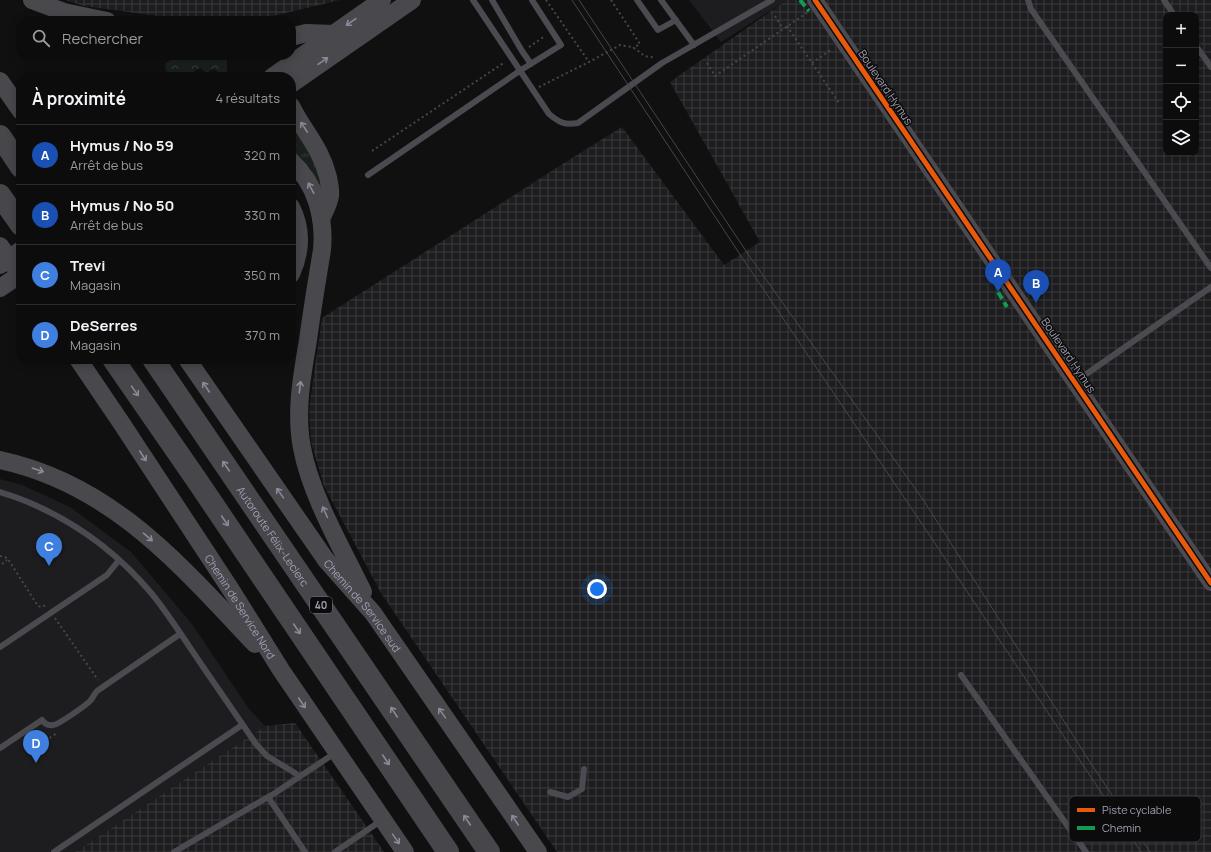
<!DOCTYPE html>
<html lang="fr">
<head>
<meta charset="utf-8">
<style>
	:root { --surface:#0c0c0d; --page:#151516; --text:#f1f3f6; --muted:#9a9b9d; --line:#2c2c2e; --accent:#ea580c }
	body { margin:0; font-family:Manrope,sans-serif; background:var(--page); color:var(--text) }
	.controls { position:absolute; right:12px; top:12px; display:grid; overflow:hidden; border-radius:8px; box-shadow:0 2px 10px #0003 }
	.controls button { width:36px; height:36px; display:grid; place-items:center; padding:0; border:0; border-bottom:1px solid var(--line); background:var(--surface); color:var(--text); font:20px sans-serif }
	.you { position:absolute; left:597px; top:589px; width:14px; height:14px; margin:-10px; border:3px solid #fff; border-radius:50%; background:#1a73e8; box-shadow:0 0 0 6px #1a73e833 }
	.badge { display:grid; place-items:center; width:26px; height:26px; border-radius:50%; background:var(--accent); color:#fff; font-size:13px; font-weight:700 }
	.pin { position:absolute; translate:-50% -33px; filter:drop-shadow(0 1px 2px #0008) }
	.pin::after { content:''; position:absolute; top:21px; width:14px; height:12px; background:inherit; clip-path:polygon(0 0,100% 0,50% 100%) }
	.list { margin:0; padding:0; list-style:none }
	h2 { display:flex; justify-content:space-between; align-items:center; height:52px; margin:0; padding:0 16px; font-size:17px }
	h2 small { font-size:13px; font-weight:400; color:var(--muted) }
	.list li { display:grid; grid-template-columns:26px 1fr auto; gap:12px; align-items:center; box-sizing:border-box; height:60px; padding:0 16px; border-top:1px solid var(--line) }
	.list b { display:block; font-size:15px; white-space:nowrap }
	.list p { margin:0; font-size:13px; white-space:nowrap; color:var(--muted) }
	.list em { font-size:13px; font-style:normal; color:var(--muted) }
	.icon { flex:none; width:22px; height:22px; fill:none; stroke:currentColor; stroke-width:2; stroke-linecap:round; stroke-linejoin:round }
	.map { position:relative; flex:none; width:1211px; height:852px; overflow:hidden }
	.search { position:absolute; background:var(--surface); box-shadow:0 2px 10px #0003; left:16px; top:16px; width:280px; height:44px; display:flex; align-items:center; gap:10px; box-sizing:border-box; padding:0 14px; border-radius:16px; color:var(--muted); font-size:15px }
	.panel { position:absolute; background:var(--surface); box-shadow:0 2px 10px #0003; left:16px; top:72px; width:280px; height:292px; border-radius:16px }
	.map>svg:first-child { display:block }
</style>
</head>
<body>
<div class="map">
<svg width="1211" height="852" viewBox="0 0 1211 852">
	<defs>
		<pattern id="industrial-grid" width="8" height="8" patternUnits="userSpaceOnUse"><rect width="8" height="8" fill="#1d1d1f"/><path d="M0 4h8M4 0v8" fill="none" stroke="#3b3b3d"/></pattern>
		<pattern id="grass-tufts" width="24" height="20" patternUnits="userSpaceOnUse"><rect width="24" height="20" fill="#1a211d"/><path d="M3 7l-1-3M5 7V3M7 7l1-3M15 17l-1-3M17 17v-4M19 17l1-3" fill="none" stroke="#383e3b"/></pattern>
		<pattern id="forest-crowns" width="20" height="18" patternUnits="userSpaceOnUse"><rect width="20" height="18" fill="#1a211d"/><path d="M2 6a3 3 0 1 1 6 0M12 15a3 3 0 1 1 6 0" fill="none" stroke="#383e3b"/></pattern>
	</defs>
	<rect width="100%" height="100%" fill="#101011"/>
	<path fill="#1d1d1f" d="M689,0H787L721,42Z
		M0,479L22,485L70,507L131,552L192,624L249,709L265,726L75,852H0Z"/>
	<path fill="url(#industrial-grid)" fill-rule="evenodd" d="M65,0H340L273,16L215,21H196L84,6Z
		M787,0H1211V852H557L381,593L324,486L311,442L309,409L322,318L572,158L622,127L724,265L760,242L670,82ZM1166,15H1196V153H1166Z
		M295,723L384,852H75L265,726Z"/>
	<path fill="url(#grass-tufts)" d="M291,121L313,156L323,192L310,168L291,149Z"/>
	<path fill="url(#forest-crowns)" d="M191,56C196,57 200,60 205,60C212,61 218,56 225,56L227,60V72L224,75L220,73L214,69L208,72H205L201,68C197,69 192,71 192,76L194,77H168L165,67L166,63L177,57Z"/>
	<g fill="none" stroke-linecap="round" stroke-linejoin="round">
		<path stroke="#46464b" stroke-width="2" stroke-dasharray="2 3" stroke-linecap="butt" d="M546,0L589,62
			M611,0L640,44L633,48
			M775,16L783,29
			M787,26L839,103
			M529,47L545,36
			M707,63L715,76L808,12
			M812,63L832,49
			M539,87L589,62L620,45C624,46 630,46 634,48C642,53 643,58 655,57
			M372,151L505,62
			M0,556L5,557L8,559L38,606L41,607L46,605
			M2,564L7,560
			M55,618L98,680
			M26,741L44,742L57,733"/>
		<path stroke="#4a4a50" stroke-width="6" d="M473,0L549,114C560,123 564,125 578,123L662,63L772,0
			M492,0L522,51L531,64
			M637,0L658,30L676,20
			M661,0L694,45
			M1028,0L1031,9L1211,268
			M1164,0L1174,15
			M1196,46L1211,67
			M368,175L521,70L561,45L532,0
			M1075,382L1211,287
			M0,492C13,496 25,500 37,506C81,526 121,557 152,594C169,615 184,639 199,661C218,689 237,716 256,744L267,756L295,773L299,777
			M0,647L107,575L119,560
			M961,675L1086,852
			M0,748L42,720C45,724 48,726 53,725C58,725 85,706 90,701C93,698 94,694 97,691L180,634
			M550,792L568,797L582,789L584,769
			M268,797L305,852
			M54,852L242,725
			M174,852L275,793L335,753
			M335,852L382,820"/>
		<path stroke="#4a4a50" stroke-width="16" d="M815,0L1211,583"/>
		<g stroke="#48484d" stroke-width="18">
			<path d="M32,0L64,12L107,21"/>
			<path d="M291,37L306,33L334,34"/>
			<path d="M272,77L382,0"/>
			<path d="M0,81L21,111"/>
			<path d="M291,84L412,0"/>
			<path d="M291,106C304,132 321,148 328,177C329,183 331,190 330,196C329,204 324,212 321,219"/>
			<path d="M291,161C316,184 325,217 322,250C317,280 312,310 308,340C302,376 295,411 302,448C311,496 342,548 363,592"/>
			<path d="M291,207C302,229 301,252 291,274"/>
			<path d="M0,246L21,276"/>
			<path id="s1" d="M78,359L122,424L231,590L281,670L405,852"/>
			<path id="s2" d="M187,359L326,560L373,613L538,852"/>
			<path d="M0,460C112,484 180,565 255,644"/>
		</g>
		<g stroke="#47474b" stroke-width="22">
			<path d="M0,136L21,167"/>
			<path d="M0,195L21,225"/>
			<path d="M113,359L196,479L448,852"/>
			<path id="s3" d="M153,359L489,852"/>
		</g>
		<path stroke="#46454a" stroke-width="1" d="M572,0L745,262L916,515L1141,852
			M579,0L750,257L924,501L1088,759L1150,852"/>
		<path stroke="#48484d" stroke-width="18" d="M0,265L21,250
			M0,288L21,274"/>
		<path stroke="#139951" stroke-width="4" stroke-dasharray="8 4" stroke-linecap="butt" d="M800,0L809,11
			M998,292L1007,307"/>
		<g stroke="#0b0b0c" stroke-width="8">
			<path id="cycleway" d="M815,0L1211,583"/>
		</g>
		<use href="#cycleway" stroke="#e8590c" stroke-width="5"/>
	</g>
	<defs><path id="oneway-shaft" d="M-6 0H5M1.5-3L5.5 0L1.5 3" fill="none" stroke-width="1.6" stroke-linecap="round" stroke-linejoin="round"/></defs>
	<g stroke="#8a8a9a">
		<use href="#oneway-shaft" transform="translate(351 22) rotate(145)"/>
		<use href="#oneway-shaft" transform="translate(323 61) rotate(-35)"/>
		<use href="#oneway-shaft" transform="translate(304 127) rotate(-124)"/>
		<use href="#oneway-shaft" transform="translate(311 188) rotate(-118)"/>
		<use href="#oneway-shaft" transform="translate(206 387) rotate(-124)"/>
		<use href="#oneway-shaft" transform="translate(300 387) rotate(-83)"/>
		<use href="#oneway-shaft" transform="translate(143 456) rotate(57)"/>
		<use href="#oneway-shaft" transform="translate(38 470) rotate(19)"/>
		<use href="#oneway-shaft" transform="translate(280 493) rotate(-125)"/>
		<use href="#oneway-shaft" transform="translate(325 512) rotate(-114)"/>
		<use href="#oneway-shaft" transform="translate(148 537) rotate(41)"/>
		<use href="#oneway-shaft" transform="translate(302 703) rotate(56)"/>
		<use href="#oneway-shaft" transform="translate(442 713) rotate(-125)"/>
		<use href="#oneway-shaft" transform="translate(515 820) rotate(-124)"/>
		<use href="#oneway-shaft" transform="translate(396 839) rotate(55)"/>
	</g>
	<g stroke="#8a8a99">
		<use href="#oneway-shaft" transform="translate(135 391) rotate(55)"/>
		<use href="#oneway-shaft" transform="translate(226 466) rotate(-124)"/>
		<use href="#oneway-shaft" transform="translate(225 521) rotate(56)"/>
		<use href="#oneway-shaft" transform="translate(297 629) rotate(56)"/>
		<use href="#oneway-shaft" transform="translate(394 712) rotate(-124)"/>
		<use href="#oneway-shaft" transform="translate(386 760) rotate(56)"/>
		<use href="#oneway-shaft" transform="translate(467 820) rotate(-124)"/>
	</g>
	<g text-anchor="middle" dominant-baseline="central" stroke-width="3" stroke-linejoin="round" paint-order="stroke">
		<rect fill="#0b0b0c" stroke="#737381" stroke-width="1" x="310" y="597" width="22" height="16" rx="3"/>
		<g font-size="10" font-weight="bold" fill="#a0a0b3">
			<text x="321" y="605">40</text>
		</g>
		<g font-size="11" fill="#a0a0b3" stroke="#0b0b0c">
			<text transform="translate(886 87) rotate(56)">Boulevard Hymus</text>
			<text transform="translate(1069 355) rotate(56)">Boulevard Hymus</text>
			<text stroke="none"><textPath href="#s3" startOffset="214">Autoroute Félix-Leclerc</textPath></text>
			<text stroke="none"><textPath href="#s2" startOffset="303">Chemin de Service sud</textPath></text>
			<text stroke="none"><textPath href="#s1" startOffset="296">Chemin de Service Nord</textPath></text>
		</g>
	</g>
	<rect x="1069" y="796" width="132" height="46" rx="6" fill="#0b0b0c" stroke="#38383e" stroke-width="1"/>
	<rect x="1077" y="808" width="18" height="4" fill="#e8590c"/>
	<rect x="1077" y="826" width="18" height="4" fill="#139951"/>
	<g font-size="11" fill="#a0a0b3">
		<text x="1102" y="814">Piste cyclable</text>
		<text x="1102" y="832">Chemin</text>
	</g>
</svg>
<div class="controls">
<button>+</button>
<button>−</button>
<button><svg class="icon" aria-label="locate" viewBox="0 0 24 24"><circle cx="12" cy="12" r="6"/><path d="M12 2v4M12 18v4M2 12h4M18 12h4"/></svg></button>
<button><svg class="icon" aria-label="layers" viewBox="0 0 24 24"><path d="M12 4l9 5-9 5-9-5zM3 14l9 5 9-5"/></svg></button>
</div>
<div class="you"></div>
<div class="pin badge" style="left:998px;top:292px;background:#1a4fb4">A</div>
<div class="pin badge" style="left:1036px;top:303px;background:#1a4fb4">B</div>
<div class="pin badge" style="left:49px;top:566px;background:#3f7fe0">C</div>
<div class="pin badge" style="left:36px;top:763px;background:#3f7fe0">D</div>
<div class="search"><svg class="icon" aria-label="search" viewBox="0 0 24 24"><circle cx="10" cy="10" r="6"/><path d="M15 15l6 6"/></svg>Rechercher</div>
<section class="panel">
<h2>À proximité<small>4 résultats</small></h2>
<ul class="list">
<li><span class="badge" style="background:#1a4fb4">A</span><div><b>Hymus / No 59</b><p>Arrêt de bus</p></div><em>320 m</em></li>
<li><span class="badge" style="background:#1a4fb4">B</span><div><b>Hymus / No 50</b><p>Arrêt de bus</p></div><em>330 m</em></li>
<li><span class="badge" style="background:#3f7fe0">C</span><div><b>Trevi</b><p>Magasin</p></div><em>350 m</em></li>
<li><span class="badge" style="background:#3f7fe0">D</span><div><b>DeSerres</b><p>Magasin</p></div><em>370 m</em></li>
</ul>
</section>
</div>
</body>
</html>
